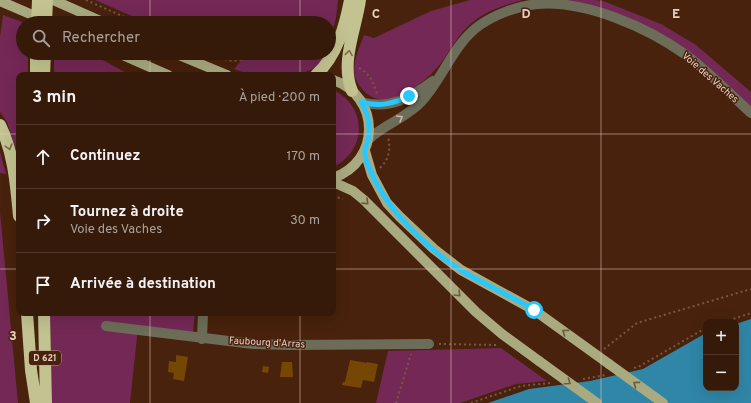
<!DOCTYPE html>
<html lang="fr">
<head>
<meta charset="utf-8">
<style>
	:root { --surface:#361a09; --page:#412717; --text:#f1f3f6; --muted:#aaa19c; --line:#50382a }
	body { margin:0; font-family:Overpass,sans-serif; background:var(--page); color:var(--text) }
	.controls { position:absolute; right:12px; bottom:12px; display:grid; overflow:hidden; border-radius:8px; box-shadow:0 4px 16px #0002 }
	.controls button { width:36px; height:36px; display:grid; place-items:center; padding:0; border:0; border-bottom:1px solid var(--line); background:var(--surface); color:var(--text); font:20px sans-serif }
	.stop { position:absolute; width:12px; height:12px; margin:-9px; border:3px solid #28c8ff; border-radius:50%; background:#fff }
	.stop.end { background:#28c8ff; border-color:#fff; box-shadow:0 1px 4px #0008 }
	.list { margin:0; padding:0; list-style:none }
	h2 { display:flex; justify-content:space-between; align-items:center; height:52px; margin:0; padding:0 16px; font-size:17px }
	h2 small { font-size:13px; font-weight:400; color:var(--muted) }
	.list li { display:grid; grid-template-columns:26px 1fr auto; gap:12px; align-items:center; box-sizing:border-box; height:64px; padding:0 16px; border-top:1px solid var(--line) }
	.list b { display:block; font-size:15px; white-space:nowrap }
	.list p { margin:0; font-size:13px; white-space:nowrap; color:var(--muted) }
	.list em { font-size:13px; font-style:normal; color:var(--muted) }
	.icon { flex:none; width:22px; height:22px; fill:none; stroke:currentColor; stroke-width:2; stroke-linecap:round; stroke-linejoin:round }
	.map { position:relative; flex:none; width:751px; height:403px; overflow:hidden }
	.search { position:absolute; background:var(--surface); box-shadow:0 4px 16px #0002; left:16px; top:16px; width:320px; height:44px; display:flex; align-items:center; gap:10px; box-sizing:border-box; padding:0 14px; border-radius:22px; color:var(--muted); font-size:15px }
	.panel { position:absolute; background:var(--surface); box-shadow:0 4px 16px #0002; left:16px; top:72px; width:320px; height:244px; border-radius:8px }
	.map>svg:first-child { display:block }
</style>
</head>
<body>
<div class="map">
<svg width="751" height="403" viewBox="0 0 751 403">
	<rect width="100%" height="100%" fill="#48220c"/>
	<path fill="#742855" d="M95,0H338L336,18L329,45V23H148Z
		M470,0H523C505,5 487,10 473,22C459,33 451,49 441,63C428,79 412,92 392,98C380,101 371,99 362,89C347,72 357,54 364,35L374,38L431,11Z
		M540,0H596L606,2L661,24L696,45L751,92V108L652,29Z
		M3,15L25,23H23V53H28V75H19V163L17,152L7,122L0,112V37Z
		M54,53H90L130,75H54Z
		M221,53H326L322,62L313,69L298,75H251L234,69L246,55Z
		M333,90C368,106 367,151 333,167Z
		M0,152L6,174L0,173Z
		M0,212L18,403H0Z
		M50,313H195L193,332L138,328L130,403H52Z
		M501,348L547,381L516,384L460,403H376L388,351Z"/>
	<path fill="#3086a7" d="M751,319V403H488L529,389L590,381L643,369L706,333V388H736V324Z"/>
	<path fill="#754705" d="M176,355L188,357L184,381L173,379L174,373L168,372L169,361L176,362Z
		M350,360L367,363V362L378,364L374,382L363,380L361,388L342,385L343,382H345Z
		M282,362H292L293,377H280Z
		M263,366L269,367L268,373L262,372Z"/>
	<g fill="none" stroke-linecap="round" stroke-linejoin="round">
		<path stroke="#795743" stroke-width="2" stroke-dasharray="2 3" stroke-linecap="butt" d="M86,0L138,23
			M304,53L318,56
			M215,57L233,61L283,53
			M359,68C370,74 374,83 377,94
			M380,168C389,159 391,150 388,137
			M333,196L343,199
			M724,322L751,313
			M439,344L498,345
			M604,349L637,323L751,289
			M634,368L640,366L706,328
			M583,379L606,375
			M396,403L411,354
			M471,403L521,386L551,383"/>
		<path stroke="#6c6c59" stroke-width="10" d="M361,102C390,110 410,98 433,81
			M368,140C384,124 407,118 422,101C443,78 454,43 480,25C496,14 518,6 537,4C585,0 647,27 686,55C709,72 730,94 751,113
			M106,326L253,344L289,345L429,344
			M202,339L203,313"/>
		<path stroke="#aaaa81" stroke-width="10" d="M53,0L105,23
			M0,1L44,20
			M118,53L168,75
			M174,53L227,75
			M333,80C381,96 381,162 333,178
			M365,151L372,175L387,203L399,216L434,249L461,270L534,310L609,364
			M333,182L353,191L364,200L476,312L502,334L539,361"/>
		<path stroke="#c3c391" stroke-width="12" d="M36,75V53
			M44,75L45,53
			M316,75C337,56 345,26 350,0
			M352,91C340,62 356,29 360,0
			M0,125C14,153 16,185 19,216
			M27,313L31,370L36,403
			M44,313L46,403"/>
		<path stroke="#aaaa81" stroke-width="10" d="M539,361L597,403
			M609,364L663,403"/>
		<path stroke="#c3c391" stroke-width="12" d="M37,23L38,0
			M46,23L47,0"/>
	</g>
	<defs><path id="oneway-chevron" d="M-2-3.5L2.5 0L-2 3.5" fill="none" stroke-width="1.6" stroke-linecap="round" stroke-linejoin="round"/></defs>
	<g stroke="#7f6a48">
		<use href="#oneway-chevron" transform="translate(349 53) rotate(-81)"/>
		<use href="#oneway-chevron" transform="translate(9 147) rotate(74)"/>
	</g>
	<use stroke="#c8b6a7" href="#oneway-chevron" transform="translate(400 118) rotate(-30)"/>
	<g stroke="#6f583b">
		<use href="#oneway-chevron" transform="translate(366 202) rotate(44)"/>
		<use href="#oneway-chevron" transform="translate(458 294) rotate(45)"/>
		<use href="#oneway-chevron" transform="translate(565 332) rotate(-144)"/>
		<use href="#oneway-chevron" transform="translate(568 382) rotate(35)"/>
		<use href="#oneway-chevron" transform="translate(636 384) rotate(-144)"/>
	</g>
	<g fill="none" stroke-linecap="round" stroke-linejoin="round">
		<path stroke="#28c8ff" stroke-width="5" d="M409,96C393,104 379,107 361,102C368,113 371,126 368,140C367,143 365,148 365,151C364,159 369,168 372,174C387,210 430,251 462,271C486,285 511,296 534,310"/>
	</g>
	<path fill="none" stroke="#e7cec1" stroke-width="1" stroke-opacity="0.55" d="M150,0V23M300,0V23M451,0V403M601,0V403M150,53V75M300,53V75M0,134H19M333,134H751M0,269H19M333,269H751M150,313V403M300,313V403"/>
	<g text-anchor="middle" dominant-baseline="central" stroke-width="3" stroke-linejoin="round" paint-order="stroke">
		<rect fill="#48220c" stroke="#b79a8b" stroke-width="1" x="29" y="351" width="32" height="14" rx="3"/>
		<g font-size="9" font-weight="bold" fill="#e7cec1">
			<text x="45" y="358">D 621</text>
		</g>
		<g font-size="10" fill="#e7cec1" stroke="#48220c">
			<text transform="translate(710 78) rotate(41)">Voie des Vaches</text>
			<text transform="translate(267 343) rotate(3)">Faubourg d'Arras</text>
		</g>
	</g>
	<g font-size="13" text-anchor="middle" font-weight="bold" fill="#e7cec1" stroke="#48220c" stroke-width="3" stroke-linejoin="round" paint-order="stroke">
		<text x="376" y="18">C</text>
		<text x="526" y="18">D</text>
		<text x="676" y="18">E</text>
		<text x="13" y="340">3</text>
	</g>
</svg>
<div class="controls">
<button>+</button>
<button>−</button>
</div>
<div class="stop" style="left:534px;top:310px"></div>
<div class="stop end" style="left:409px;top:96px"></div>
<div class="search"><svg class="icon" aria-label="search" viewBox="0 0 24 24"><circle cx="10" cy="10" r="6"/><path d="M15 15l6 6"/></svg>Rechercher</div>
<section class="panel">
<h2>3 min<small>À pied · 200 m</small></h2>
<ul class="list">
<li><svg class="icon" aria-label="ahead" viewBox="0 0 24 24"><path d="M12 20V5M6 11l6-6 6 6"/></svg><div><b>Continuez</b></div><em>170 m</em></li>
<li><svg class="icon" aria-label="right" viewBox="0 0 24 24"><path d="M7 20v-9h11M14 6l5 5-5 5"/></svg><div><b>Tournez à droite</b><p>Voie des Vaches</p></div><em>30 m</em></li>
<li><svg class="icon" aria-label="arrive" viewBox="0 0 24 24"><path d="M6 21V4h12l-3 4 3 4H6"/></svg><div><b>Arrivée à destination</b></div></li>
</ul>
</section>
</div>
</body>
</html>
